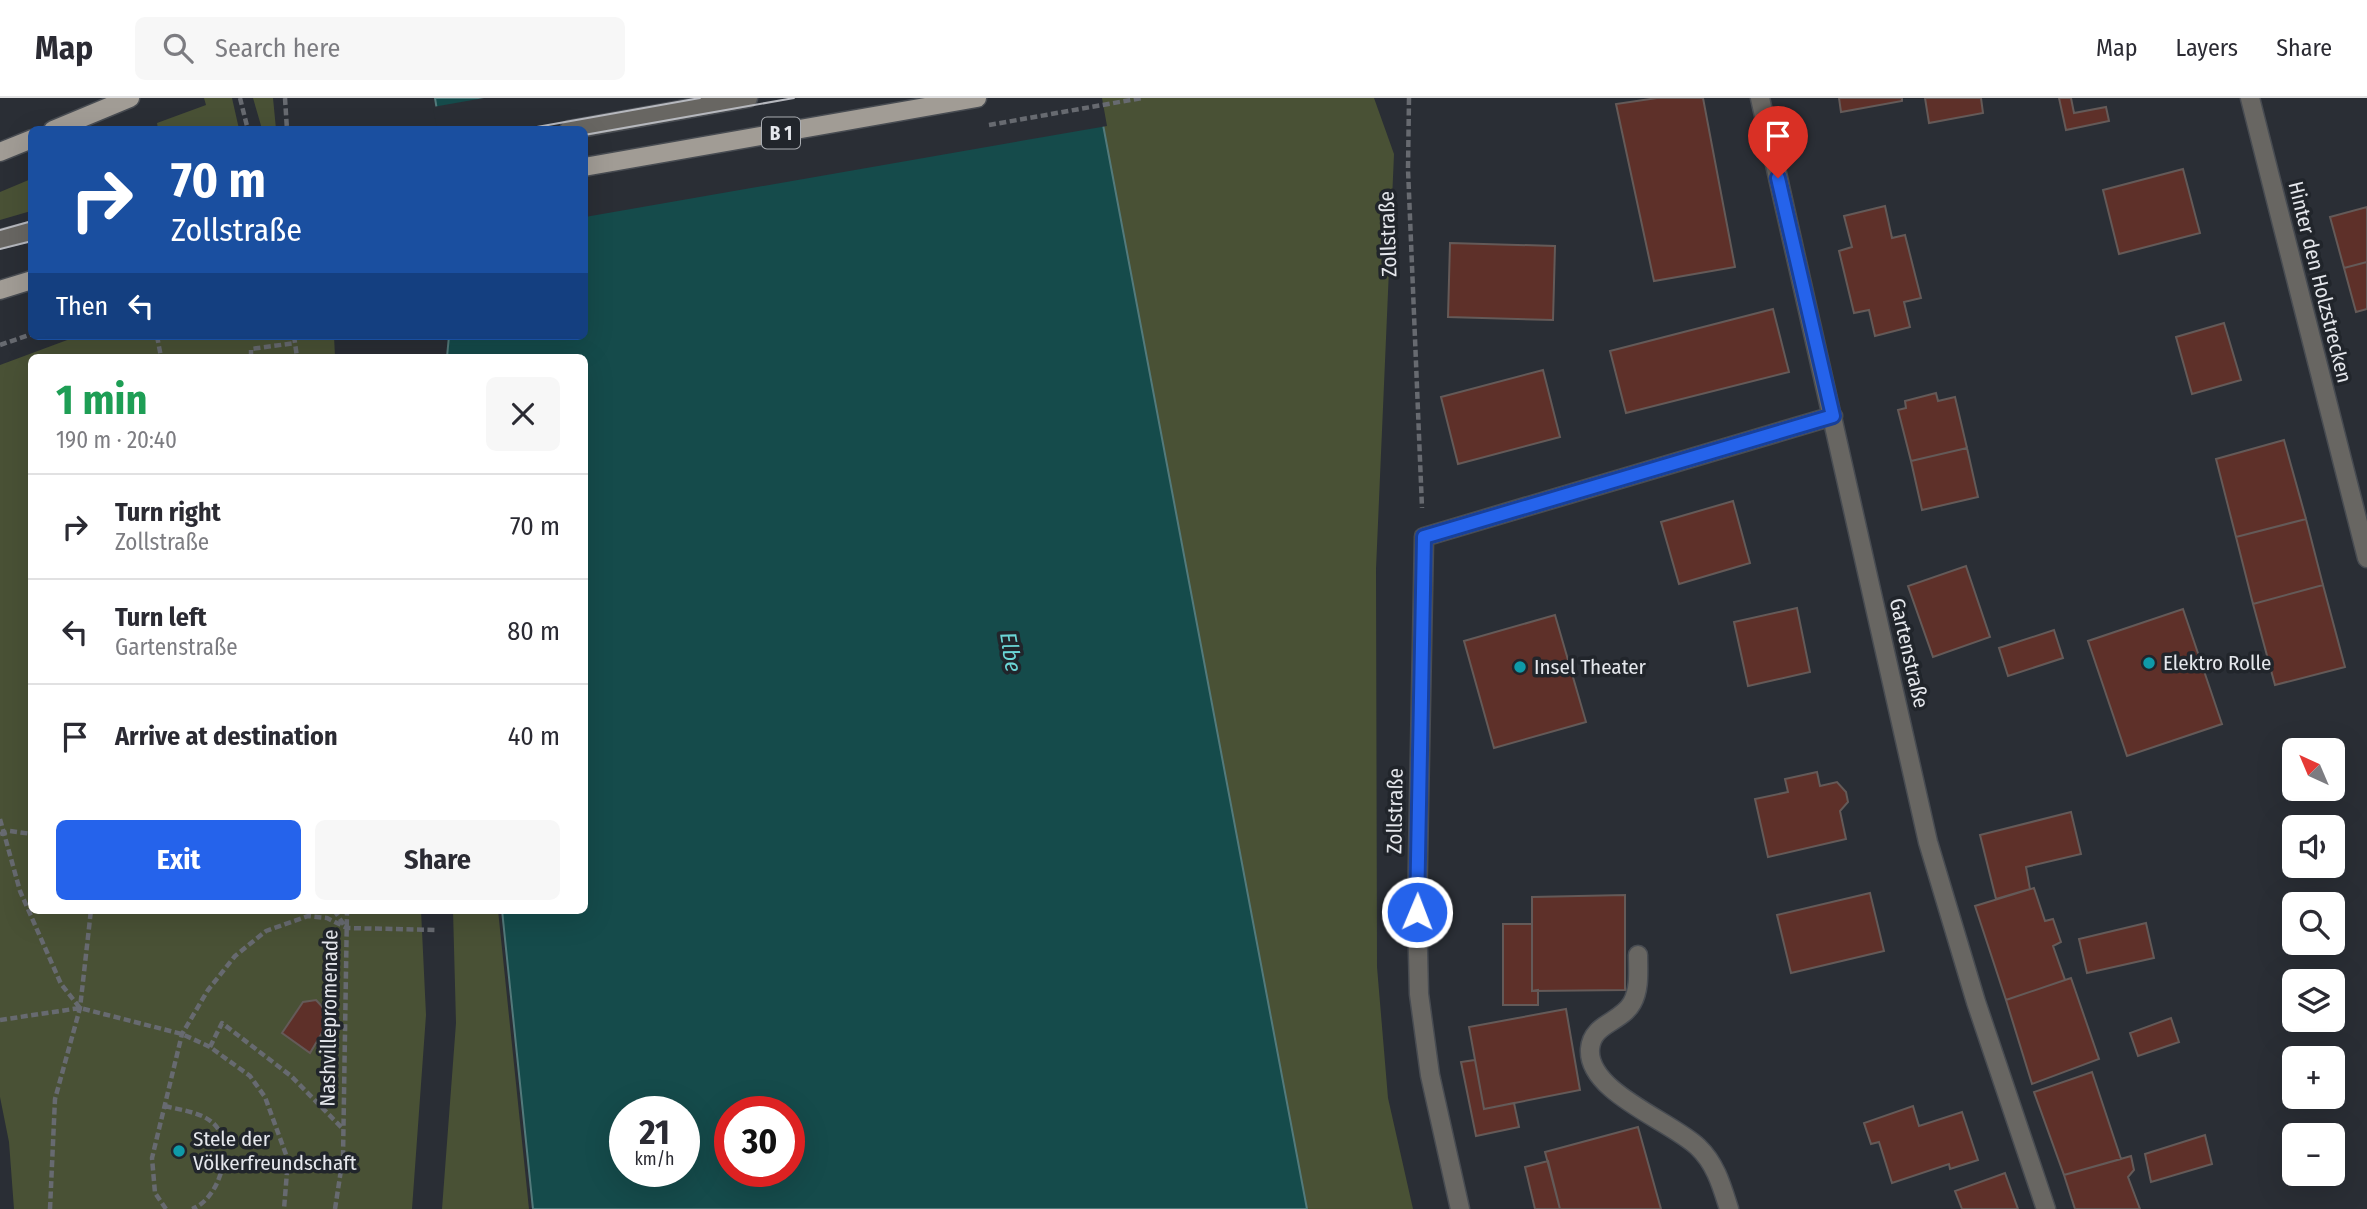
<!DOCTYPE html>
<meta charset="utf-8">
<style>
body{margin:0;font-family:"Fira Sans Condensed",sans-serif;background:#f7f7f7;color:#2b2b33;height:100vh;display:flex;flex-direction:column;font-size:26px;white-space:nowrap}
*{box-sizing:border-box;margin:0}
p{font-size:23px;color:#7c7c81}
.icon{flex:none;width:38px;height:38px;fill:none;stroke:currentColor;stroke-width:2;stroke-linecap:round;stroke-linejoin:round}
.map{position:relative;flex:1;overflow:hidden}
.side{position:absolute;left:28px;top:256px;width:560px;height:560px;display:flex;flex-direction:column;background:#fff;border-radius:10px;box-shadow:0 7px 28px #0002}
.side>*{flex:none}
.banner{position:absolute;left:28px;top:28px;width:560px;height:214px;border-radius:10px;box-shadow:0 7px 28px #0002;background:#1a4fa0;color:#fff;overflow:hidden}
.needle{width:46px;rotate:316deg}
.tools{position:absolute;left:2282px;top:640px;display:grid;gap:14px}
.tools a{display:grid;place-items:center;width:63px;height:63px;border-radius:10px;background:#fff;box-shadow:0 7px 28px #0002;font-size:35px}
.speed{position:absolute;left:609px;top:998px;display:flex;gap:14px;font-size:35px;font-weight:700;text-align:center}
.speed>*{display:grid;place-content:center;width:91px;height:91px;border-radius:50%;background:#fff;box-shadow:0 7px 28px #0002;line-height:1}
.speed small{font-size:18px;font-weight:400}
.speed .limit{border:10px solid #d22;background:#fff;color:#111}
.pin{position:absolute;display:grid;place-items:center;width:60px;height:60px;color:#fff;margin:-72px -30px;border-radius:50% 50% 50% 0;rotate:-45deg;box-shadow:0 0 7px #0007}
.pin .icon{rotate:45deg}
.me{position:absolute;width:77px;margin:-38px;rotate:1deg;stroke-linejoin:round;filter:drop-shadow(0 0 5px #0008)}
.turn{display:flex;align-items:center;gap:24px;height:147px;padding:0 28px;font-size:32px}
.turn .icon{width:91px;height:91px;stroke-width:2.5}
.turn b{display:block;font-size:49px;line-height:60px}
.then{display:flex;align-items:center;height:66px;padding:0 28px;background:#0003;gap:14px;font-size:26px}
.round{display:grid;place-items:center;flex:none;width:74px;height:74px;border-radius:10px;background:#f7f7f7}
.summary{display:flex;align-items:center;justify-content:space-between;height:119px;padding:0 28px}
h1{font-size:42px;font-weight:700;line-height:52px;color:#1e9e55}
.cta{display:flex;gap:14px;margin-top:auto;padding:14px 28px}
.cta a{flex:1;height:80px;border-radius:10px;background:#2563eb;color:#fff;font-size:28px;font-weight:700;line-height:80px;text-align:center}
.cta a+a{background:#f7f7f7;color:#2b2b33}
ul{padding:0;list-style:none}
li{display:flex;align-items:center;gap:21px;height:105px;padding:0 28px;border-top:2px solid #e1e1e2}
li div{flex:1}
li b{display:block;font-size:26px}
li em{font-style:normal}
header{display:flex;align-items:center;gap:42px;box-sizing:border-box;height:98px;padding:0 35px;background:#fff;border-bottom:2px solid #e1e1e2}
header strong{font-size:33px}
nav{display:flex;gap:38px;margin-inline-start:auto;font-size:24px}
.search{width:490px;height:63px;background:#f7f7f7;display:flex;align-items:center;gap:18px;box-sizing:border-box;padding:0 24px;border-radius:10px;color:#7c7c81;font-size:26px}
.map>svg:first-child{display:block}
.green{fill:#495135}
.water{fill:#154b4b;stroke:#537a7b;stroke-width:2;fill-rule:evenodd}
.pier{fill:#2a2e35}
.building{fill:#5e3029;stroke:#645a58;stroke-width:2}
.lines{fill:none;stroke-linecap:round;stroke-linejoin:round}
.minor-casing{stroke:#484c52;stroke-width:21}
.major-casing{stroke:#484c52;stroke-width:21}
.path{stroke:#676a70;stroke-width:4.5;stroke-dasharray:7 3.5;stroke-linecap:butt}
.minor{stroke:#686662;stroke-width:18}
.major{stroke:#a19c95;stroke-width:18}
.tram{stroke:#b6b8be;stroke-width:2}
.route-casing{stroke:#184099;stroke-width:18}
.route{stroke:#2563eb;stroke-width:12}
.culture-dot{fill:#0f9aa8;stroke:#21252b;stroke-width:2.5}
.labels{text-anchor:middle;stroke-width:7;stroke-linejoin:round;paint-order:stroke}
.shield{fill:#21252b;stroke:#aaadb2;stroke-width:2}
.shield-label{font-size:19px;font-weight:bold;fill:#e5e7ec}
.street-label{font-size:21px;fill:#e5e7ec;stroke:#21252b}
.poi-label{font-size:21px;fill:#e5e7ec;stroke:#21252b;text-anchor:start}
.water-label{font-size:23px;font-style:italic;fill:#6bd6d6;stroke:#21252b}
</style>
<header>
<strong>Map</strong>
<div class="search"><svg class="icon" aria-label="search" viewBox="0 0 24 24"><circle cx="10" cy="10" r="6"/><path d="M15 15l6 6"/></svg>Search here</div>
<nav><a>Map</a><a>Layers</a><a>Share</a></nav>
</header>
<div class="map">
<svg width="2367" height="1111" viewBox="0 0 2367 1111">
<rect width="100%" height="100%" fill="#2a2e35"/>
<!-- green -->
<path class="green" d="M 204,0 L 232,0 L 239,31 L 158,31 L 157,25 L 206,7 Z
M 253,0 L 273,0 L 276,31 L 262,31 Z
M 1098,0 L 1374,0 L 1394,56 L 1376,471 L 1377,869 L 1388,1000 L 1413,1111 L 1307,1111 Z
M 31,81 L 31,113 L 0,122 L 0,94 Z
M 78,238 L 334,238 L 335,259 L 32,259 L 32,812 L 421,812 L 426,917 L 412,1111 L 14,1111 L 9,1044 L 0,999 L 0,267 Z
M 453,812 L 498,812 L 529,1111 L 442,1111 L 456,925 Z"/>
<!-- water -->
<path class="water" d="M 435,0 L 1098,0 L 1307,1111 L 533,1111 L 502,812 L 584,812 L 584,259 L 447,259 L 449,238 L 584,238 L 584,32 L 440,31 ZM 625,1013 L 684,1013 L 684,1073 L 625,1073 ZM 730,1013 L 789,1013 L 789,1073 L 730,1073 Z"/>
<!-- pier -->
<path class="pier" d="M 484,0 L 1102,0 L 1107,28 L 585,119 L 584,32 L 437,32 L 433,9 Z"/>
<!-- building -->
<path class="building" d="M 1657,0 L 1703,0 L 1735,169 L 1654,183 L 1616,6 Z
M 1839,0 L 1902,0 L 1902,3 L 1841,14 Z
M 1925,0 L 1981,0 L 1983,15 L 1929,25 Z
M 2059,0 L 2071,0 L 2074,15 L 2106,9 L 2109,23 L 2066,32 Z
M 2183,71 L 2200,135 L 2119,156 L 2103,92 Z
M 1885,108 L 1892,140 L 1905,137 L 1921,200 L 1904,204 L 1910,229 L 1875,238 L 1869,212 L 1854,215 L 1839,153 L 1852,149 L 1844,118 Z
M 2367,109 L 2367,164 L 2344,170 L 2330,119 Z
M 1450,145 L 1555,148 L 1553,222 L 1448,219 Z
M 2367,164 L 2367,211 L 2356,214 L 2344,170 Z
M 1773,211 L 1789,274 L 1626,315 L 1610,253 Z
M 2224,225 L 2241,282 L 2192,296 L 2176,239 Z
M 1543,272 L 1560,339 L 1458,366 L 1441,299 Z
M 1936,295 L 1938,303 L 1955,299 L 1967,350 L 1911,363 L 1898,312 L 1906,310 L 1905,303 Z
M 2284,342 L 2306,421 L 2236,439 L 2216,361 Z
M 1967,350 L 1978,399 L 1922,412 L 1911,363 Z
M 1733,403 L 1750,465 L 1679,486 L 1661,424 Z
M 2306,421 L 2323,487 L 2253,506 L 2236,439 Z
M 1966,468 L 1990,539 L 1933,559 L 1908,488 Z
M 2323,487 L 2345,569 L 2275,587 L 2253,506 Z
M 1797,510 L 1810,574 L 1748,588 L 1734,524 Z
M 2183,511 L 2222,626 L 2127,658 L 2088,543 Z
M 1555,517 L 1586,624 L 1494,650 L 1464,543 Z
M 2054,532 L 2063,560 L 2008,578 L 1999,550 Z
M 1817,674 L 1820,688 L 1837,684 L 1846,694 L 1848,704 L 1840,713 L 1846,741 L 1768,759 L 1755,701 L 1788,694 L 1785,681 Z
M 2071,714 L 2081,756 L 2026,769 L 2030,791 L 1996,801 L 1980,737 Z
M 2034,790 L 2045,823 L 2053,821 L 2061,844 L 2053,848 L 2065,882 L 2006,902 L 1975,808 Z
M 1870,795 L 1884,853 L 1791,875 L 1777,817 Z
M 1625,797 L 1625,892 L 1532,893 L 1532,799 Z
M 2146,825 L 2154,860 L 2087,875 L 2079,841 Z
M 1503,826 L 1532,826 L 1532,893 L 1538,892 L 1538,907 L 1503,907 Z
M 2071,880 L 2099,961 L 2032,986 L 2006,902 Z
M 316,902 L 329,916 L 328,925 L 310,955 L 282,935 L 303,904 Z
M 1566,911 L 1580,992 L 1484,1011 L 1469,929 Z
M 2171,920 L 2179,944 L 2138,958 L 2130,935 Z
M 1475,962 L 1484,1011 L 1514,1005 L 1519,1029 L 1476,1038 L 1461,964 Z
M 2092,974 L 2121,1061 L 2064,1077 L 2034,994 Z
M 1913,1008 L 1919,1028 L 1962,1014 L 1978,1062 L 1950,1071 L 1949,1066 L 1892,1085 L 1879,1044 L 1871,1046 L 1864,1025 Z
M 1638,1029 L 1661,1111 L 1560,1111 L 1545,1054 Z
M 2205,1037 L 2212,1066 L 2151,1084 L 2145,1056 Z
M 2131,1058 L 2134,1072 L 2128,1079 L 2140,1111 L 2075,1111 L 2064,1077 Z
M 1548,1063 L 1560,1111 L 1535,1111 L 1525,1069 Z
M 2005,1075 L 2018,1111 L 1962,1111 L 1955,1093 Z"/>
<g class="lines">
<!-- minor casing -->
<g class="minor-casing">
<path id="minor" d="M 1760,0 L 1928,744 L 1976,904 L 2046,1111
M 2250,0 L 2367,460
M 569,32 L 748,0
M 0,141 L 32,133
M 1638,857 C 1638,873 1640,891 1632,905 C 1621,925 1592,925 1590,951 C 1587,994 1671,1023 1698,1049 C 1716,1066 1722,1089 1729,1111
M 1460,1111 L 1430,977 L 1419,896 L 1417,814 L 1424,439 L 1833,318"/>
</g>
<!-- major casing -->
<g class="major-casing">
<path id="major" d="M 53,32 L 130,0
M 0,54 L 32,41
M 584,69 L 977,0
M 0,192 L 32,182"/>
</g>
<!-- path -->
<path class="path" d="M 240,0 L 248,32
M 285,0 L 287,32
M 1409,0 L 1408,71 L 1422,410
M 989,27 L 1142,0
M 157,238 L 161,259
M 294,238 L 297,259
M 0,247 L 32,236
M 251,259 L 251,251 L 295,245
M 0,721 L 20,793 L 61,886 L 80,910
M 0,736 L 10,733 L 32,736
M 334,812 L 344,827
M 0,922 L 80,910 L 182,936 L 210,949 L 250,978 L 265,999 L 288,1062 L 284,1111
M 210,949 L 222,925 L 291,978 L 343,1031
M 165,1008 C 180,1012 201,1014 213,1025 C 236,1046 220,1101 192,1111
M 50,1111 L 55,1001 L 80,910 L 91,812
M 166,1111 L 155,1095 L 152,1060 L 182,936 L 208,892 L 235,858 L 266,833 L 308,818 L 327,820 L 347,830 L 437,832
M 335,1111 L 343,1059 L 347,812"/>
<!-- minor -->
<use href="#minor" class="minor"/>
<!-- major -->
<use href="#major" class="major"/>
<!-- tram -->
<path class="tram" d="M 520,32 L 700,0
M 584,37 L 794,0
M 0,132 L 32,123
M 0,151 L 32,143"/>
</g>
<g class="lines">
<!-- route casing -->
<g class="route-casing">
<path id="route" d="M 1417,814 L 1424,439 L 1833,318 L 1778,80"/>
</g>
<!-- route -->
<use href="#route" class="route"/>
</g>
<!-- markers -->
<g class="culture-dot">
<circle cx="2149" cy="565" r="7"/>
<circle cx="1520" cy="569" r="7"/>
<circle cx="179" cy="1053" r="7"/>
</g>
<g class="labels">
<!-- shield labels -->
<rect class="shield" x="762" y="19.5" width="38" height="31" rx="5"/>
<g class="shield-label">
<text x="781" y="42">B 1</text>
</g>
<!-- street labels -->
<g class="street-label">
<text transform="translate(1388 136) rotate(-92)" y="7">Zollstraße</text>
<text transform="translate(2320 184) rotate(76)" y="7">Hinter den Holzstrecken</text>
<text transform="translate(1909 555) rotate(77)" y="7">Gartenstraße</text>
<text transform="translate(1395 713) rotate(-89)" y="7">Zollstraße</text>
<text transform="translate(329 920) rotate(-89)" y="7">Nashvillepromenade</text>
</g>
<!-- poi labels -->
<g class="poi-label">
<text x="2163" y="572">Elektro Rolle</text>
<text x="1534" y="576">Insel Theater</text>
<text x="193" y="1048">Stele der<tspan x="193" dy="24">Völkerfreundschaft</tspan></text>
</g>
<!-- water labels -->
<g class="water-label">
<text transform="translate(1011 554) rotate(81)" y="8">Elbe</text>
</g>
</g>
</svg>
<div class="tools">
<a><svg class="needle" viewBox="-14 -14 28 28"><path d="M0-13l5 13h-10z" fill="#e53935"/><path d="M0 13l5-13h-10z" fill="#7c7c81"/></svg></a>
<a><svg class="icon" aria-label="sound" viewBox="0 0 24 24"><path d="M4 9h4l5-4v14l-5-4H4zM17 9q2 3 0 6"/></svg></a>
<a><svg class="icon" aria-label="search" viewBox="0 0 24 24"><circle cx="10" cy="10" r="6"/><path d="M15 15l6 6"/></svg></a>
<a><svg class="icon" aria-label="layers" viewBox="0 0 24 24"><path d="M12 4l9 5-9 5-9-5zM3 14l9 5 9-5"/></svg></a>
<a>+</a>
<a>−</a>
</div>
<div class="speed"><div>21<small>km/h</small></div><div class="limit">30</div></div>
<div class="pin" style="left:1778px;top:80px;background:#d93025"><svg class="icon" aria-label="arrive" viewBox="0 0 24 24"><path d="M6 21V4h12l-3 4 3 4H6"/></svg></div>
<svg class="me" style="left:1417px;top:814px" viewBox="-20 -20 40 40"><circle r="17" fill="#2563eb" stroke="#fff" stroke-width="3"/><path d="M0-11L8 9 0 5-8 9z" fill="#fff"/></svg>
<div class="banner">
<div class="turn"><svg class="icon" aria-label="right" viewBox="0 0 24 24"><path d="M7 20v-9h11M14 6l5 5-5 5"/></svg><div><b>70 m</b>Zollstraße</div></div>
<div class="then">Then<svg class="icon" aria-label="left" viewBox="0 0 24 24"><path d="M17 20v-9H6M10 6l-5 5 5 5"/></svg></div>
</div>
<section class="side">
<div class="summary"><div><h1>1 min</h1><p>190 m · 20:40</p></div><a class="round"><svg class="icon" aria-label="close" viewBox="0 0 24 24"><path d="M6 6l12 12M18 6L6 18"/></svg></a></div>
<ul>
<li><svg class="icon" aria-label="right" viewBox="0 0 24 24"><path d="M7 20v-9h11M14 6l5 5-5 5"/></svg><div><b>Turn right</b><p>Zollstraße</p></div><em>70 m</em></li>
<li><svg class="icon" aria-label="left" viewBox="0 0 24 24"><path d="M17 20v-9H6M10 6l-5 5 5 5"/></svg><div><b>Turn left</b><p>Gartenstraße</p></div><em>80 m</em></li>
<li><svg class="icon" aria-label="arrive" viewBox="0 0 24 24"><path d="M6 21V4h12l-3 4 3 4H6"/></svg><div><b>Arrive at destination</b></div><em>40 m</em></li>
</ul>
<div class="cta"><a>Exit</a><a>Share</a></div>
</section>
</div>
